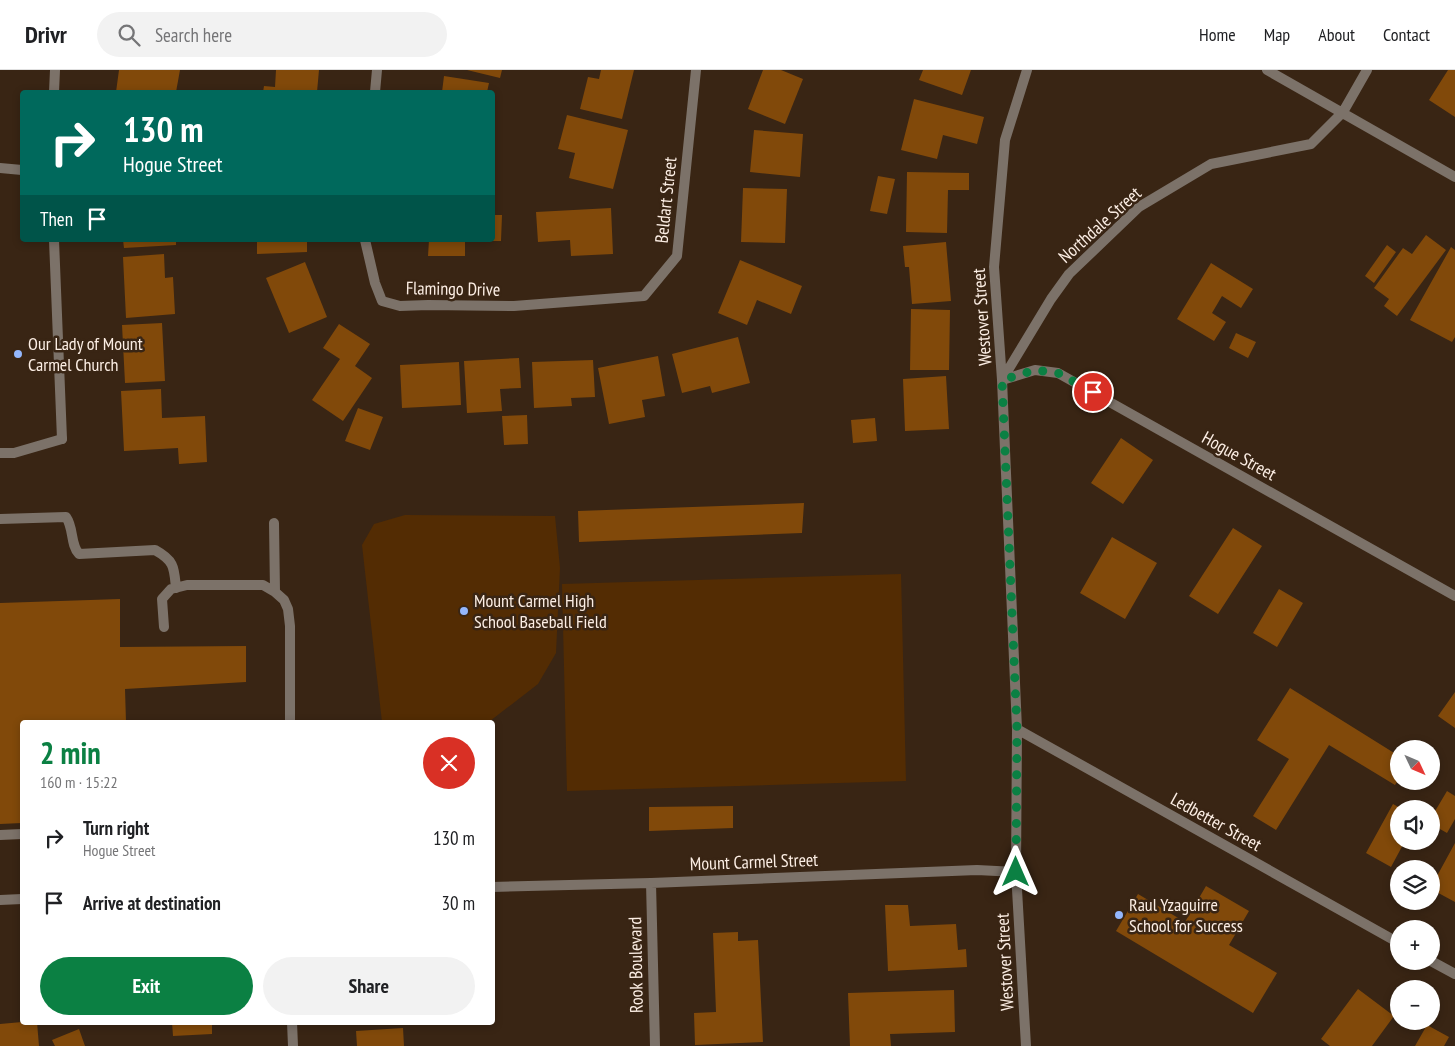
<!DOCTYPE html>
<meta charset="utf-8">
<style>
body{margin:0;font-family:"PT Sans Narrow",sans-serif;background:#f2f2f2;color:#202124;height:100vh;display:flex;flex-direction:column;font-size:19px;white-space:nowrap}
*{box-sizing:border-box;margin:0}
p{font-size:16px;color:#757577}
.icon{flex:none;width:28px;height:28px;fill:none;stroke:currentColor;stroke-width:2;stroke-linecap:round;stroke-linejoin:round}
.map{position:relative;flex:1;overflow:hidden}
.details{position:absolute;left:20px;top:650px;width:475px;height:305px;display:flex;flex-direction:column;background:#fff;border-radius:5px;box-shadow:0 2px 8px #0003}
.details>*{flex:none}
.hud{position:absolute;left:20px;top:20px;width:475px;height:152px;border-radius:5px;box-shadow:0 2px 8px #0003;background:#00695c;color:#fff;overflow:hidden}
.needle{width:32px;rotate:134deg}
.tools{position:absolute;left:1390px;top:670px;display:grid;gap:10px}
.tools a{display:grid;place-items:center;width:50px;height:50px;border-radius:50%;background:#fff;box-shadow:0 2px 8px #0003;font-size:25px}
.pin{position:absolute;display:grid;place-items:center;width:42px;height:42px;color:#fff;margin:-21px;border:2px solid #fff;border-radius:50%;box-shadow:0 1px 5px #0007}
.me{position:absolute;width:55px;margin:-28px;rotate:0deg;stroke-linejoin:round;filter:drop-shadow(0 0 4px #0008)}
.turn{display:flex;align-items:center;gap:18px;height:105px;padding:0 20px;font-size:22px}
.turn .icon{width:65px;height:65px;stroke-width:2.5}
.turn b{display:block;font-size:35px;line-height:42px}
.then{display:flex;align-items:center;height:48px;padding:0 20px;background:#0003;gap:10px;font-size:19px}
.round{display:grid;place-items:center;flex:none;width:52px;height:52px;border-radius:26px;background:#f2f2f2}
.overview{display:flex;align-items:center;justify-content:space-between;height:85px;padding:0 20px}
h1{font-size:30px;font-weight:600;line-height:38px;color:#0b8043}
.primary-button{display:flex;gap:10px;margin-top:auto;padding:10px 20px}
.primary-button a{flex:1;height:58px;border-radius:30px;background:#0b8043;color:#fff;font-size:20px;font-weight:600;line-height:58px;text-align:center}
.primary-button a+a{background:#f2f2f2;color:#202124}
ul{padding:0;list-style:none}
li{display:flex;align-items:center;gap:15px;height:65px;padding:0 20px}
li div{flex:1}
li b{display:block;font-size:19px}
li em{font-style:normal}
header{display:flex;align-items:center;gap:30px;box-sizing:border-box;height:70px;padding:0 25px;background:#fff;border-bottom:1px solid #e0e0e0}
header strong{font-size:24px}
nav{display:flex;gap:28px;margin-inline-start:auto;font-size:18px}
.search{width:350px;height:45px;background:#f2f2f2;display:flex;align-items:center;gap:12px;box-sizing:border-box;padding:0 18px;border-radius:28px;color:#757577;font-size:19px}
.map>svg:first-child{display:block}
.green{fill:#532c03}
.building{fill:#81490a}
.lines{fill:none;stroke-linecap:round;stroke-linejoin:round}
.lane{stroke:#7c7269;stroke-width:10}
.street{stroke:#7c7269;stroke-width:10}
.route{stroke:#0b8043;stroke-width:9;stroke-dasharray:0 16.2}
.poi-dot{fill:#94b7fd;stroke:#392514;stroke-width:2}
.labels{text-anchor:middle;stroke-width:5;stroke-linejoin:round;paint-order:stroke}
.street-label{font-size:18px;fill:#fceee4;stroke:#392514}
.poi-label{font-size:18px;fill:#fceee4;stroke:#392514;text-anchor:start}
</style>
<header>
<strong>Drivr</strong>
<div class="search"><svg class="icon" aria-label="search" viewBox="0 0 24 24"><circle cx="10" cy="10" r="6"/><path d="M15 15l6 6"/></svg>Search here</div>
<nav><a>Home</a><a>Map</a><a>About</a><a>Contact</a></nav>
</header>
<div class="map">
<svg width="1455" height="976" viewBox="0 0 1455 976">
<rect width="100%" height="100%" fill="#392514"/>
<!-- green -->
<path class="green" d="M 405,445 L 555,446 L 560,498 L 556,583 L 538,614 L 490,651 L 477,652 L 382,652 L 362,475 L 374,454 Z
M 901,504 L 906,711 L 567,721 L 562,514 Z"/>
<!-- building -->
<path class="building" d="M 119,0 L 180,0 L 176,22 L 116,22 Z
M 276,0 L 319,0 L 317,22 L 263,22 L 264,16 L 275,17 Z
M 467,0 L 502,0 L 500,8 Z
M 601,0 L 634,0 L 622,49 L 580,39 L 588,7 L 599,9 Z
M 763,0 L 781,0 L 803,9 L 785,54 L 748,39 Z
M 923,0 L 971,0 L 962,25 L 919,10 Z
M 1448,0 L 1455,0 L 1455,47 L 1429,30 Z
M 444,6 L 489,13 L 487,22 L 442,22 Z
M 914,29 L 984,47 L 977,74 L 943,65 L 937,89 L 901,80 Z
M 567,45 L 628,60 L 613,119 L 569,108 L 575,83 L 558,79 Z
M 754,60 L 803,64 L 800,107 L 750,102 Z
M 907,102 L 969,103 L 969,120 L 948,120 L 947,163 L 906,162 Z
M 878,106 L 895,109 L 887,144 L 870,141 Z
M 743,118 L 787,119 L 785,173 L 741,172 Z
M 611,138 L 613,184 L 571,186 L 570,170 L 538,172 L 536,142 Z
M 492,145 L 502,145 L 501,171 L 492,171 Z
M 1426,165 L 1446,180 L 1397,246 L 1384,236 L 1389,229 L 1374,218 L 1403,178 L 1412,184 Z
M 123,170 L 176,170 L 176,175 L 124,178 Z
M 257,170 L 307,170 L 307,182 L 257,184 Z
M 429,170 L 465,170 L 465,186 L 428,186 Z
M 946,172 L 951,231 L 912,234 L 909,197 L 905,197 L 903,176 Z
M 1387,175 L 1396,182 L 1374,213 L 1365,206 Z
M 1451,177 L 1455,180 L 1455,267 L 1452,272 L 1410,250 Z
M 164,184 L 165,208 L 173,207 L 175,244 L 126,248 L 123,187 Z
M 740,190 L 802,216 L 791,244 L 757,230 L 747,255 L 718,243 Z
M 305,192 L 327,247 L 289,263 L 266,208 Z
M 1211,193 L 1253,219 L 1241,238 L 1222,226 L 1212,243 L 1226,252 L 1214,271 L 1177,249 Z
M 911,239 L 950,240 L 949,300 L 910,300 Z
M 162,253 L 165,311 L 125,313 L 122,255 Z
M 339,254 L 370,274 L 355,296 L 372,308 L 343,351 L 312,330 L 340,289 L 323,278 Z
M 1236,263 L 1256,272 L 1248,288 L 1229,278 Z
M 738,267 L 750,313 L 712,323 L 710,316 L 682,323 L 672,284 Z
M 658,286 L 665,326 L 642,330 L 645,347 L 609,354 L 598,298 Z
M 519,288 L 521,318 L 500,319 L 502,341 L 467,343 L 464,291 Z
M 593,290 L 595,327 L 571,328 L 572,336 L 534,338 L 532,292 Z
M 459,292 L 461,335 L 402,338 L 400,295 Z
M 946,306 L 949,359 L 905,361 L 903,309 Z
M 161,319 L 162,348 L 205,346 L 207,392 L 179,394 L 178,378 L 124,381 L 121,321 Z
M 358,338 L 383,347 L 370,380 L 345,371 Z
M 527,345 L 528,374 L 504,375 L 502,346 Z
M 875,348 L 877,371 L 853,373 L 851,350 Z
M 1121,368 L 1153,390 L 1123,434 L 1091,413 Z
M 804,433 L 802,463 L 579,472 L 578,441 Z
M 1233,458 L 1262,476 L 1218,544 L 1189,526 Z
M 1112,467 L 1157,493 L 1125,549 L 1080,523 Z
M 1279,519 L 1303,533 L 1277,577 L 1253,563 Z
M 120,529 L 120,577 L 246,576 L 246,612 L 125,619 L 126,652 L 22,652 L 22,753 L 0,754 L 0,533 Z
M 1290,618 L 1399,686 L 1399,709 L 1395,715 L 1329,675 L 1276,760 L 1253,746 L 1289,689 L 1257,670 Z
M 1455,622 L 1455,658 L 1438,646 Z
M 1447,721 L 1455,726 L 1455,749 L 1447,763 L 1431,754 L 1431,748 Z
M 1393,734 L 1402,739 L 1399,739 L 1399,771 L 1405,771 L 1391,797 L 1366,783 Z
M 733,736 L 733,758 L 649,761 L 649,737 Z
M 1455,773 L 1455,832 L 1431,819 L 1431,817 Z
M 1206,816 L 1249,841 L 1229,875 L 1277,903 L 1253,943 L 1116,861 L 1138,824 L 1185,852 Z
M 885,835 L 908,835 L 910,856 L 956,854 L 958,880 L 966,879 L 967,897 L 888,901 Z
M 738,862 L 738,871 L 758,870 L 763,972 L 695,975 L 694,943 L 716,942 L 713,863 Z
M 1358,919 L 1394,946 L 1372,976 L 1330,976 L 1321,969 Z
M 954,920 L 955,962 L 890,964 L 891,976 L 850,976 L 848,923 Z
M 22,952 L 37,952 L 39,976 L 0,976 L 0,954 Z
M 172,952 L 212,952 L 212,964 L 173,966 Z
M 1427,955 L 1449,967 L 1444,976 L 1415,976 Z
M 403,958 L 404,976 L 357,976 L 356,961 Z
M 79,959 L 85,976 L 55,976 L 52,970 Z"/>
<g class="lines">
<!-- lane -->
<path class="lane" d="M 0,383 L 14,383 L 62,369
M 0,449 L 66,447 C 74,458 70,474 79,484 L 155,480 C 175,491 174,498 176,518
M 274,453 L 275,522
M 164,557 L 162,529 L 171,519 L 187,515 L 263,515 L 275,522 L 284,530 L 288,539 L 290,556 L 290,652
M 0,765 L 22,764"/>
<!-- street -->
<path class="street" d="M 1267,0 L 1455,107
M 54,22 L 55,0
M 375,22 L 377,0
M 0,98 L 22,100
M 54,170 L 62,369
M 365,170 L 375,213 L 382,231 L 400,236 L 428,235 L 514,236 L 644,226 L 677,186 L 696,0
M 1002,310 L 1035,300 L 1058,303 L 1455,526
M 1002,310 L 1051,229 L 1069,204 L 1139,137 L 1211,94 L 1311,74 L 1343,42 L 1367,0
M 1017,659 L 1399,873
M 651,813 L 655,976
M 492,817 L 651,813 L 977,800 L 1016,802
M 0,830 L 22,829
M 1431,891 L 1455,904
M 292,952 L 293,976
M 1026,976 L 1016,802 L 1017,659 L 1002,310 L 994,197 L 1005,70 L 1027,0"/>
</g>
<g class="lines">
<!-- route -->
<path class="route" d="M 1016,802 L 1017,659 L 1002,310 L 1035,300 L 1058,303 L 1093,322"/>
</g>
<!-- markers -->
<g class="poi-dot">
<circle cx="18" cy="284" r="5"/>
<circle cx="464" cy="541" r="5"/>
<circle cx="1119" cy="845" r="5"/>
</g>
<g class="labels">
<!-- street labels -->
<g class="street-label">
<text transform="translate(666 130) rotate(-84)" y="6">Beldart Street</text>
<text transform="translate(1100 155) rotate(-42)" y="6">Northdale Street</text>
<text transform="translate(453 219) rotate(1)" y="6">Flamingo Drive</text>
<text transform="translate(982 247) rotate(-94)" y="6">Westover Street</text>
<text transform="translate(1239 386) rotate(29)" y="6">Hogue Street</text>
<text transform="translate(1216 752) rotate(29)" y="6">Ledbetter Street</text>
<text transform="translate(754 792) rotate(-2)" y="6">Mount Carmel Street</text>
<text transform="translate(1005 892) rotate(-93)" y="6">Westover Street</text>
<text transform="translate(636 895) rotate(-91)" y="6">Rook Boulevard</text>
</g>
<!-- poi labels -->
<g class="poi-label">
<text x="28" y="280">Our Lady of Mount<tspan x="28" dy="21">Carmel Church</tspan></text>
<text x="474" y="537">Mount Carmel High<tspan x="474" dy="21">School Baseball Field</tspan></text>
<text x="1129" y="841">Raul Yzaguirre<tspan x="1129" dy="21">School for Success</tspan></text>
</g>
</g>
</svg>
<div class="tools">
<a><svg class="needle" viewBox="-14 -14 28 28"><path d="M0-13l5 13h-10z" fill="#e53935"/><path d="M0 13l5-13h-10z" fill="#757577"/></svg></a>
<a><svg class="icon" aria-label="sound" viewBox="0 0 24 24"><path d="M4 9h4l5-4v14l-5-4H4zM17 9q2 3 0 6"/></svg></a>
<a><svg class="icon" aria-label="layers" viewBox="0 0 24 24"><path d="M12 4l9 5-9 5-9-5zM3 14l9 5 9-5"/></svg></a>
<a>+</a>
<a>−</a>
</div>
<div class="pin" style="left:1093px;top:322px;background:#d93025"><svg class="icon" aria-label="arrive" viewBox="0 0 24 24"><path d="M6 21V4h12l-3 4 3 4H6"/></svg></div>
<svg class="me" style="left:1016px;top:802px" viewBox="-20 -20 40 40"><path d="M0-17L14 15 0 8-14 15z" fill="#0b8043" stroke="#fff" stroke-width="4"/></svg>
<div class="hud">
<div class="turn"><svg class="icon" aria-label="right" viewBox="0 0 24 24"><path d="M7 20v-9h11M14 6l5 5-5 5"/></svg><div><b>130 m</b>Hogue Street</div></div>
<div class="then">Then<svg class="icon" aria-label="arrive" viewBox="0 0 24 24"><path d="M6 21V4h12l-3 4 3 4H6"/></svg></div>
</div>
<section class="details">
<div class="overview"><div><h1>2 min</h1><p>160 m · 15:22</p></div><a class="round" style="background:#d93025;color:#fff"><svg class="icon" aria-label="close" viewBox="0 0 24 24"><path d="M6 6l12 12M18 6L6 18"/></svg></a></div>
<ul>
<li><svg class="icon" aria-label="right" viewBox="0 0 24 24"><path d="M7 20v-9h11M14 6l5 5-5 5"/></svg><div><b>Turn right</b><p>Hogue Street</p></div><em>130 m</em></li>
<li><svg class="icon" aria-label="arrive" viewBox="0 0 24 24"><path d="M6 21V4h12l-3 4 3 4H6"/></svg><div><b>Arrive at destination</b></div><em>30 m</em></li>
</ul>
<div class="primary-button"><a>Exit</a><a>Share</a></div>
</section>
</div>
